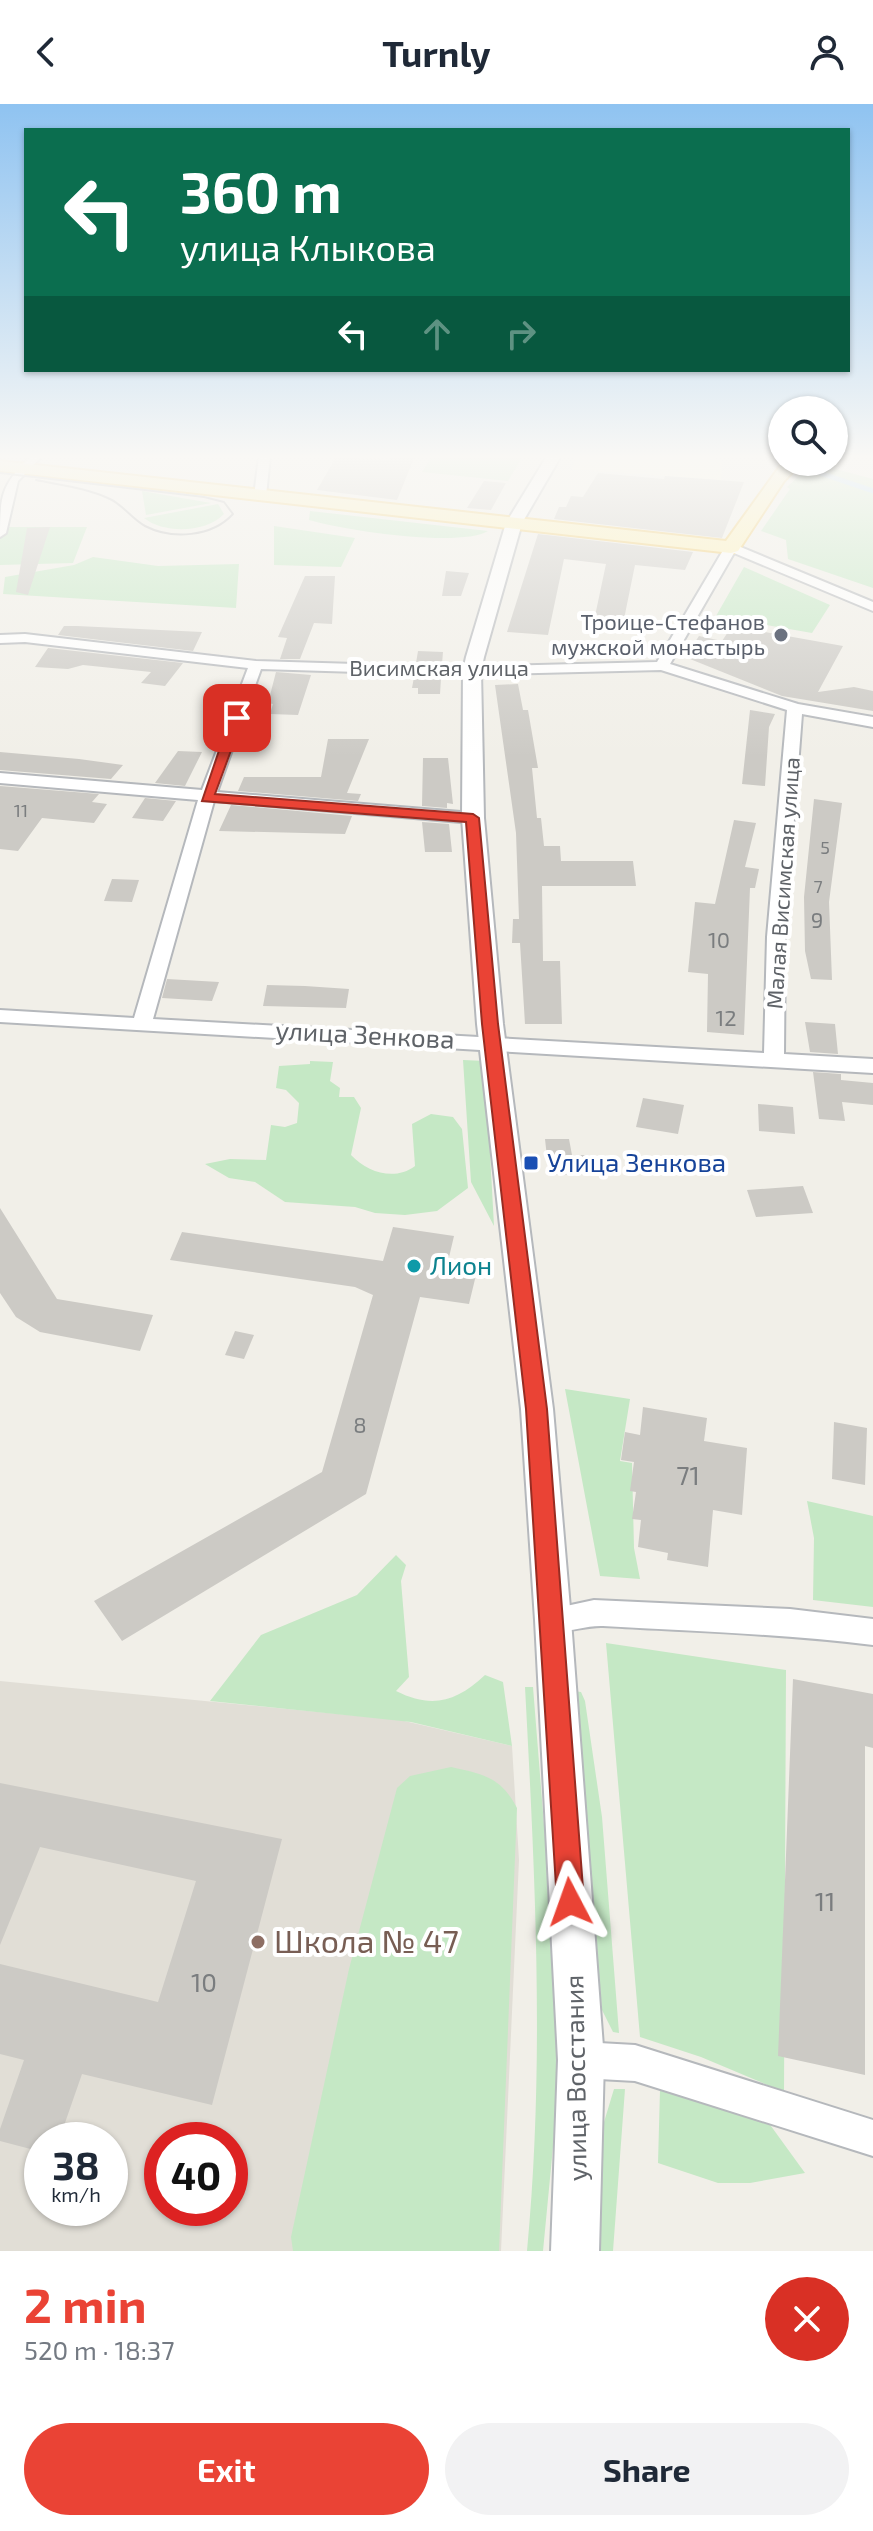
<!DOCTYPE html>
<meta charset="utf-8">
<style>
body{margin:0;font-family:"Exo 2",sans-serif;background:#f2f2f3;color:#1f2937;height:100vh;display:flex;flex-direction:column;font-size:30px;white-space:nowrap}
*{box-sizing:border-box;margin:0}
p{font-size:26px;color:#747a83}
.icon{flex:none;width:44px;height:44px;fill:none;stroke:currentColor;stroke-width:2;stroke-linecap:round;stroke-linejoin:round}
.map{position:relative;height:2147px;overflow:hidden}
.details{display:flex;flex-direction:column;background:#fff;flex:1}
.details>*{flex:none}
.guide{position:absolute;left:24px;top:24px;width:826px;height:244px;border-radius:0px;box-shadow:0 2px 6px #0004;background:#0b6e4f;color:#fff;overflow:hidden}
.controls{position:absolute;left:768px;top:292px;display:grid;gap:16px}
.controls a{display:grid;place-items:center;width:80px;height:80px;border-radius:50%;background:#fff;box-shadow:0 2px 6px #0004;font-size:40px}
.speed{position:absolute;left:24px;top:2018px;display:flex;gap:16px;font-size:40px;font-weight:700;text-align:center}
.speed>*{display:grid;place-content:center;width:104px;height:104px;border-radius:50%;background:#fff;box-shadow:0 2px 6px #0004;line-height:1}
.speed small{font-size:20px;font-weight:400}
.speed .limit{border:12px solid #d22;background:#fff;color:#111}
.pin{position:absolute;display:grid;place-items:center;width:68px;height:68px;color:#fff;margin:-34px;border-radius:16px;box-shadow:0 4px 12px #0006}
.me{position:absolute;width:88px;margin:-44px;rotate:356deg;stroke-linejoin:round;filter:drop-shadow(0 0 6px #0008)}
.turn{display:flex;align-items:center;gap:28px;height:168px;padding:0 24px;font-size:36px}
.turn .icon{width:104px;height:104px;stroke-width:2.5}
.turn b{display:block;font-size:56px;line-height:68px}
.lanes{display:flex;align-items:center;height:76px;padding:0 24px;background:#0003;justify-content:center;gap:40px;direction:ltr}
.lanes .off{opacity:.35}
.round{display:grid;place-items:center;flex:none;width:84px;height:84px;border-radius:42px;background:#f2f2f3}
.head{display:flex;align-items:center;justify-content:space-between;height:136px;padding:0 24px}
h1{font-size:48px;font-weight:700;line-height:60px;color:#ea4335}
.cta{display:flex;gap:16px;margin-top:auto;padding:16px 24px}
.cta a{flex:1;height:92px;border-radius:48px;background:#ea4335;color:#fff;font-size:32px;font-weight:700;line-height:92px;text-align:center}
.cta a+a{background:#f2f2f3;color:#1f2937}
header{display:flex;justify-content:space-between;align-items:center;height:104px;padding:0 24px;background:#fff;font-size:36px;font-weight:700}
.map>svg:first-child{display:block}
.commercial{fill:#fef7e0}
.education{fill:#e1ded6;fill-rule:evenodd}
.green{fill:#c5e8c5}
.lines{fill:none;stroke-linecap:round;stroke-linejoin:round}
.stream{stroke:#aadaff;stroke-width:5}
.building{fill:#cccac5}
.minor-casing{stroke:#b5b8bc;stroke-width:4}
.tertiary-casing{stroke:#b5b8bc;stroke-width:4}
.primary-casing{stroke:#f2c960;stroke-width:4}
.minor{fill:#fff;fill-rule:evenodd}
.tertiary{fill:#fff;fill-rule:evenodd}
.primary{fill:#fff2af;fill-rule:evenodd}
.tram{stroke:#b6b7b8;stroke-width:2}
.route{fill:#ea4335;stroke:#982c22;stroke-width:2}
.worship-dot{fill:#6b7280;stroke:#fff;stroke-width:3}
.transit-dot{fill:#1a4fb4;stroke:#fff;stroke-width:3}
.culture-dot{fill:#0f9aa8;stroke:#fff;stroke-width:3}
.education-dot{fill:#8d6e63;stroke:#fff;stroke-width:3}
.labels{text-anchor:middle;stroke-width:8;stroke-linejoin:round;paint-order:stroke}
.far-number-label{font-size:18px;fill:#7a7d7f}
.far-worship-label{font-size:22px;fill:#5b616d;stroke:#fff;text-anchor:end}
.far-street-label{font-size:22px;fill:#5f6368;stroke:#fff}
.number-label{font-size:22px;fill:#7a7d7f}
.street-label{font-size:26px;fill:#5f6368;stroke:#fff}
.transit-label{font-size:26px;fill:#164399;stroke:#fff;text-anchor:start}
.culture-label{font-size:26px;fill:#0d838f;stroke:#fff;text-anchor:start}
.near-number-label{font-size:26px;fill:#7a7d7f}
.near-education-label{font-size:32px;fill:#785e54;stroke:#fff;text-anchor:start}
</style>
<header><svg class="icon" aria-label="back" viewBox="0 0 24 24"><path d="M15 5l-7 7 7 7"/></svg>Turnly<svg class="icon" aria-label="person" viewBox="0 0 24 24"><circle cx="12" cy="8" r="4"/><path d="M4 21q1-7 8-7t8 7"/></svg></header>
<div class="map">
<svg width="873" height="2147" viewBox="0 0 873 2147">
<rect width="100%" height="100%" fill="#f1efe8"/>
<!-- commercial -->
<path class="commercial" d="M 577,352 L 711,352 L 722,358 L 721,376 L 571,365 Z"/>
<!-- education -->
<path class="education" d="M 0,1577 L 400,1616 L 512,1642 L 519,1756 L 501,2147 L 0,2147 ZM 42,2036 L 110,2036 L 110,2104 L 42,2104 ZM 162,2036 L 230,2036 L 230,2104 L 162,2104 Z"/>
<!-- green -->
<path class="green" d="M 432,352 L 523,352 L 508,377 L 422,368 Z
M 813,359 L 873,375 L 873,484 L 788,455 L 786,436 L 761,427 L 790,385 L 787,383 Z
M 142,387 L 211,399 L 146,411 Z
M 218,400 L 224,410 C 206,429 164,430 144,414 Z
M 310,407 L 488,427 C 460,444 342,426 309,416 Z
M 274,422 L 355,434 L 341,463 L 274,461 Z
M 0,423 L 87,423 L 73,459 L 0,461 Z
M 93,453 L 158,462 L 239,460 L 236,504 L 3,490 L 5,473 L 74,461 Z
M 744,463 L 830,501 L 812,529 L 716,512 Z
M 463,956 L 485,957 L 494,1122 L 471,1078 Z
M 310,957 L 333,958 L 330,977 L 340,984 L 339,993 L 354,993 L 361,1004 L 351,1051 C 368,1069 395,1077 415,1062 L 412,1020 L 431,1010 L 453,1013 L 462,1025 L 468,1084 L 437,1107 L 405,1111 L 375,1109 L 355,1103 L 285,1098 L 255,1078 L 229,1074 L 205,1060 L 230,1055 L 266,1056 L 271,1021 L 285,1023 L 297,1019 L 299,999 L 286,986 L 276,984 L 279,962 L 310,960 Z
M 565,1285 L 630,1295 L 620,1357 L 632,1359 L 634,1444 L 640,1475 L 600,1472 Z
M 807,1397 L 873,1412 L 873,1503 L 813,1496 L 814,1434 Z
M 396,1451 L 406,1461 L 401,1477 L 409,1573 L 396,1587 C 432,1605 456,1598 485,1571 L 503,1578 L 512,1642 L 411,1618 L 210,1597 L 261,1531 L 357,1491 Z
M 606,1539 L 786,1566 L 784,1988 L 701,1953 L 640,1933 Z
M 525,1583 L 533,1583 L 557,1884 L 558,1991 L 543,2147 L 527,2147 C 545,1959 535,1771 525,1583 Z
M 574,1587 L 581,1588 L 585,1597 L 602,1713 L 619,1929 L 613,1928 L 602,1906 Z
M 451,1663 C 483,1670 501,1673 517,1704 L 499,2147 L 293,2147 L 291,2133 L 349,1865 L 397,1684 L 410,1672 Z
M 614,1985 L 625,1985 L 613,2147 L 596,2147 L 604,2018 Z
M 660,1986 L 763,2011 L 805,2069 L 750,2079 L 718,2079 L 658,2059 Z"/>
<g class="lines">
<!-- stream -->
<path class="stream" d="M 811,366 L 873,387"/>
</g>
<!-- building -->
<path class="building" d="M 392,352 L 415,352 L 397,396 L 317,386 L 336,353 L 390,356 Z
M 598,369 L 664,375 L 665,372 L 744,378 L 722,434 L 554,415 L 559,403 L 566,403 L 571,392 L 583,393 Z
M 484,377 L 506,379 L 491,406 L 467,404 Z
M 50,423 L 28,491 L 16,488 L 27,424 Z
M 538,430 L 693,448 L 685,466 L 635,461 L 624,515 L 595,512 L 606,460 L 564,455 L 548,531 L 507,528 Z
M 446,467 L 469,469 L 461,492 L 442,492 Z
M 305,472 L 335,472 L 332,520 L 314,519 L 300,555 L 280,555 L 287,534 L 278,533 Z
M 64,522 L 77,522 L 202,528 L 193,547 L 58,531 Z
M 732,522 L 843,542 L 818,588 L 854,583 L 873,587 L 873,607 L 782,592 L 685,553 L 699,532 L 722,537 Z
M 48,544 L 183,559 L 165,582 L 141,579 L 151,568 L 83,561 L 68,565 L 35,563 Z
M 418,547 L 443,548 L 442,560 L 416,559 Z
M 276,568 L 311,571 L 298,611 L 270,610 L 273,600 L 268,599 Z
M 414,573 L 441,574 L 440,590 L 418,590 L 418,584 L 412,584 Z
M 518,580 L 523,606 L 528,606 L 538,664 L 532,664 L 537,714 L 541,714 L 544,742 L 560,742 L 561,757 L 633,757 L 636,782 L 542,782 L 543,857 L 560,857 L 562,920 L 525,920 L 520,839 L 512,839 L 513,815 L 519,815 L 516,729 L 495,581 Z
M 750,606 L 775,610 L 769,623 L 765,682 L 742,680 Z
M 328,635 L 369,635 L 347,689 L 361,690 L 358,697 L 238,687 L 244,673 L 321,673 Z
M 178,647 L 202,648 L 185,682 L 155,679 Z
M 0,648 L 79,655 L 123,661 L 111,675 L 0,666 Z
M 423,654 L 448,654 L 453,700 L 447,699 L 447,704 L 422,702 Z
M 0,682 L 99,690 L 92,698 L 107,700 L 94,719 L 42,714 L 18,747 L 0,745 Z
M 145,694 L 176,697 L 163,717 L 132,714 Z
M 814,695 L 842,699 L 829,798 L 832,876 L 811,875 L 805,847 L 804,793 Z
M 231,701 L 352,712 L 345,730 L 219,727 Z
M 734,716 L 756,719 L 745,763 L 759,765 L 755,784 L 750,784 L 744,931 L 707,928 L 708,870 L 688,868 L 695,798 L 715,800 Z
M 422,718 L 449,720 L 452,748 L 425,748 Z
M 112,775 L 139,776 L 132,798 L 104,797 Z
M 167,875 L 219,878 L 212,897 L 162,894 Z
M 267,881 L 305,882 L 349,885 L 346,904 L 263,902 Z
M 805,918 L 835,920 L 838,950 L 810,948 Z
M 813,968 L 841,970 L 841,976 L 873,979 L 873,1001 L 842,998 L 845,1017 L 819,1015 Z
M 643,994 L 684,1001 L 678,1030 L 636,1023 Z
M 758,1000 L 793,1003 L 795,1030 L 759,1027 Z
M 545,1035 L 569,1035 L 572,1051 L 590,1051 L 593,1070 L 549,1071 Z
M 803,1082 L 813,1109 L 756,1113 L 747,1086 Z
M 0,1104 L 57,1195 L 153,1211 L 140,1247 L 40,1228 L 16,1213 L 0,1189 Z
M 393,1123 L 454,1132 L 446,1166 L 476,1171 L 469,1200 L 420,1193 L 366,1390 L 122,1537 L 94,1497 L 322,1368 L 373,1191 L 355,1183 L 170,1156 L 182,1128 L 383,1157 Z
M 235,1227 L 254,1231 L 244,1255 L 225,1251 Z
M 643,1303 L 707,1314 L 704,1337 L 747,1344 L 742,1411 L 713,1406 L 708,1463 L 667,1456 L 668,1449 L 638,1443 L 641,1416 L 632,1415 L 636,1388 L 630,1387 L 634,1358 L 621,1356 L 625,1328 L 640,1331 Z
M 834,1318 L 867,1324 L 865,1381 L 832,1375 Z
M 793,1575 L 873,1590 L 873,1644 L 865,1642 L 865,1971 L 778,1952 Z
M 0,1679 L 282,1735 L 212,2001 L 82,1970 L 59,2036 L 42,2036 L 42,2048 L 0,2037 L 0,2025 L 24,1956 L 0,1950 L 0,1860 L 158,1898 L 196,1777 L 40,1743 L 0,1841 Z"/>
<g class="lines">
<!-- minor casing -->
<g class="minor-casing">
<path id="minor" d="M 31,352 L 42,352 L 18,377 L 6,429 L 0,433 C 0,392 1,381 31,352 Z
M 259,352 L 270,352 L 266,392 L 260,395 L 254,392 Z
M 731,439 L 873,498 L 873,507 L 734,449 L 670,560 L 798,600 L 873,613 L 873,623 L 802,610 L 785,833 L 784,950 L 873,955 L 873,969 L 0,918 L 0,906 L 134,914 L 198,696 L 0,679 L 0,669 L 202,686 L 248,564 L 25,538 L 0,539 L 0,531 L 25,530 L 256,557 L 455,563 L 657,558 L 725,443 ZM 261,565 L 455,571 L 661,566 L 787,606 L 767,833 L 764,949 L 153,915 L 214,697 L 473,719 L 481,714 L 473,709 L 217,688 Z
M 594,1496 L 790,1505 L 873,1515 L 873,1541 C 783,1530 693,1527 603,1522 C 583,1521 562,1532 543,1525 L 539,1516 L 543,1507 Z
M 581,1938 L 635,1941 L 873,2016 L 873,2052 L 635,1977 L 581,1974 L 568,1969 L 563,1956 L 568,1943 Z"/>
</g>
<!-- tertiary casing -->
<g class="tertiary-casing">
<path id="tertiary" d="M 547,352 L 561,352 L 522,419 L 484,553 L 481,567 L 484,714 L 503,920 L 553,1305 L 571,1516 L 604,1956 L 599,2147 L 551,2147 L 558,1956 L 535,1516 L 521,1305 L 477,920 L 462,714 L 463,567 L 466,553 L 506,419 Z"/>
</g>
<!-- primary casing -->
<g class="primary-casing">
<path id="primary" d="M 0,357 L 726,437 L 783,358 L 802,358 L 784,377 L 738,447 L 731,449 L 0,367 Z"/>
</g>
<!-- minor -->
<use href="#minor" class="minor"/>
<!-- tertiary -->
<use href="#tertiary" class="tertiary"/>
<!-- primary -->
<use href="#primary" class="primary"/>
<!-- tram -->
<path class="tram" d="M 0,369 L 204,393 L 224,398 L 233,410 C 212,433 172,436 145,422 C 132,415 123,401 110,395 C 87,384 60,381 36,376"/>
</g>
<!-- sky -->
<linearGradient id="sky" x2="0" y2="1"><stop stop-color="#8fc3f1"/><stop offset="0.54" stop-color="#f9f8f5"/><stop offset="1" stop-color="#f9f8f5" stop-opacity="0"/></linearGradient>
<rect width="873" height="653" fill="url(#sky)"/>
<!-- route -->
<path class="route" d="M 237,610 L 243,614 L 215,690 L 473,710 L 479,714 L 498,920 L 547,1305 L 584,1798 L 580,1808 L 570,1812 L 561,1808 L 557,1798 L 526,1305 L 482,920 L 466,718 L 202,697 L 230,614 Z"/>
<!-- markers -->
<circle class="worship-dot" cx="781" cy="531" r="8"/>
<rect class="transit-dot" x="523" y="1051" width="16" height="16" rx="4"/>
<circle class="culture-dot" cx="414" cy="1162" r="8"/>
<circle class="education-dot" cx="258" cy="1838" r="8"/>
<g class="labels">
<!-- far-number labels -->
<g class="far-number-label">
<text x="21" y="713">11</text>
<text x="825" y="750">5</text>
<text x="818" y="789">7</text>
</g>
<!-- far-worship labels -->
<g class="far-worship-label">
<text x="765" y="526">Троице-Стефанов<tspan x="765" dy="25">мужской монастырь</tspan></text>
</g>
<!-- far-street labels -->
<g class="far-street-label">
<text x="439" y="572">Висимская улица</text>
<text transform="translate(783 779) rotate(-86)" y="8">Малая Висимская улица</text>
</g>
<!-- number labels -->
<g class="number-label">
<text x="817" y="824">9</text>
<text x="719" y="844">10</text>
<text x="726" y="922">12</text>
<text x="360" y="1329">8</text>
</g>
<!-- street labels -->
<g class="street-label">
<text transform="translate(365 931) rotate(3)" y="9">улица Зенкова</text>
<text transform="translate(576 1974) rotate(-91)" y="9">улица Восстания</text>
</g>
<!-- transit labels -->
<g class="transit-label">
<text x="547" y="1068">Улица Зенкова</text>
</g>
<!-- culture labels -->
<g class="culture-label">
<text x="430" y="1171">Лион</text>
</g>
<!-- near-number labels -->
<g class="near-number-label">
<text x="688" y="1381">71</text>
<text x="825" y="1807">11</text>
<text x="204" y="1888">10</text>
</g>
<!-- near-education labels -->
<g class="near-education-label">
<text x="274" y="1849">Школа № 47</text>
</g>
</g>
</svg>
<div class="controls">
<a><svg class="icon" aria-label="search" viewBox="0 0 24 24"><circle cx="10" cy="10" r="6"/><path d="M15 15l6 6"/></svg></a>
</div>
<div class="speed"><div>38<small>km/h</small></div><div class="limit">40</div></div>
<div class="pin" style="left:237px;top:614px;background:#d93025"><svg class="icon" aria-label="arrive" viewBox="0 0 24 24"><path d="M6 21V4h12l-3 4 3 4H6"/></svg></div>
<svg class="me" style="left:570px;top:1798px" viewBox="-20 -20 40 40"><path d="M0-17L14 15 0 8-14 15z" fill="#ea4335" stroke="#fff" stroke-width="4"/></svg>
<div class="guide">
<div class="turn"><svg class="icon" aria-label="left" viewBox="0 0 24 24"><path d="M17 20v-9H6M10 6l-5 5 5 5"/></svg><div><b>360 m</b>улица Клыкова</div></div>
<div class="lanes"><svg class="icon" aria-label="left" viewBox="0 0 24 24"><path d="M17 20v-9H6M10 6l-5 5 5 5"/></svg><svg class="icon off" aria-label="ahead" viewBox="0 0 24 24"><path d="M12 20V5M6 11l6-6 6 6"/></svg><svg class="icon off" aria-label="right" viewBox="0 0 24 24"><path d="M7 20v-9h11M14 6l5 5-5 5"/></svg></div>
</div>
</div>
<section class="details">
<div class="head"><div><h1>2 min</h1><p>520 m · 18:37</p></div><a class="round" style="background:#d93025;color:#fff"><svg class="icon" aria-label="close" viewBox="0 0 24 24"><path d="M6 6l12 12M18 6L6 18"/></svg></a></div>
<div class="cta"><a>Exit</a><a>Share</a></div>
</section>
